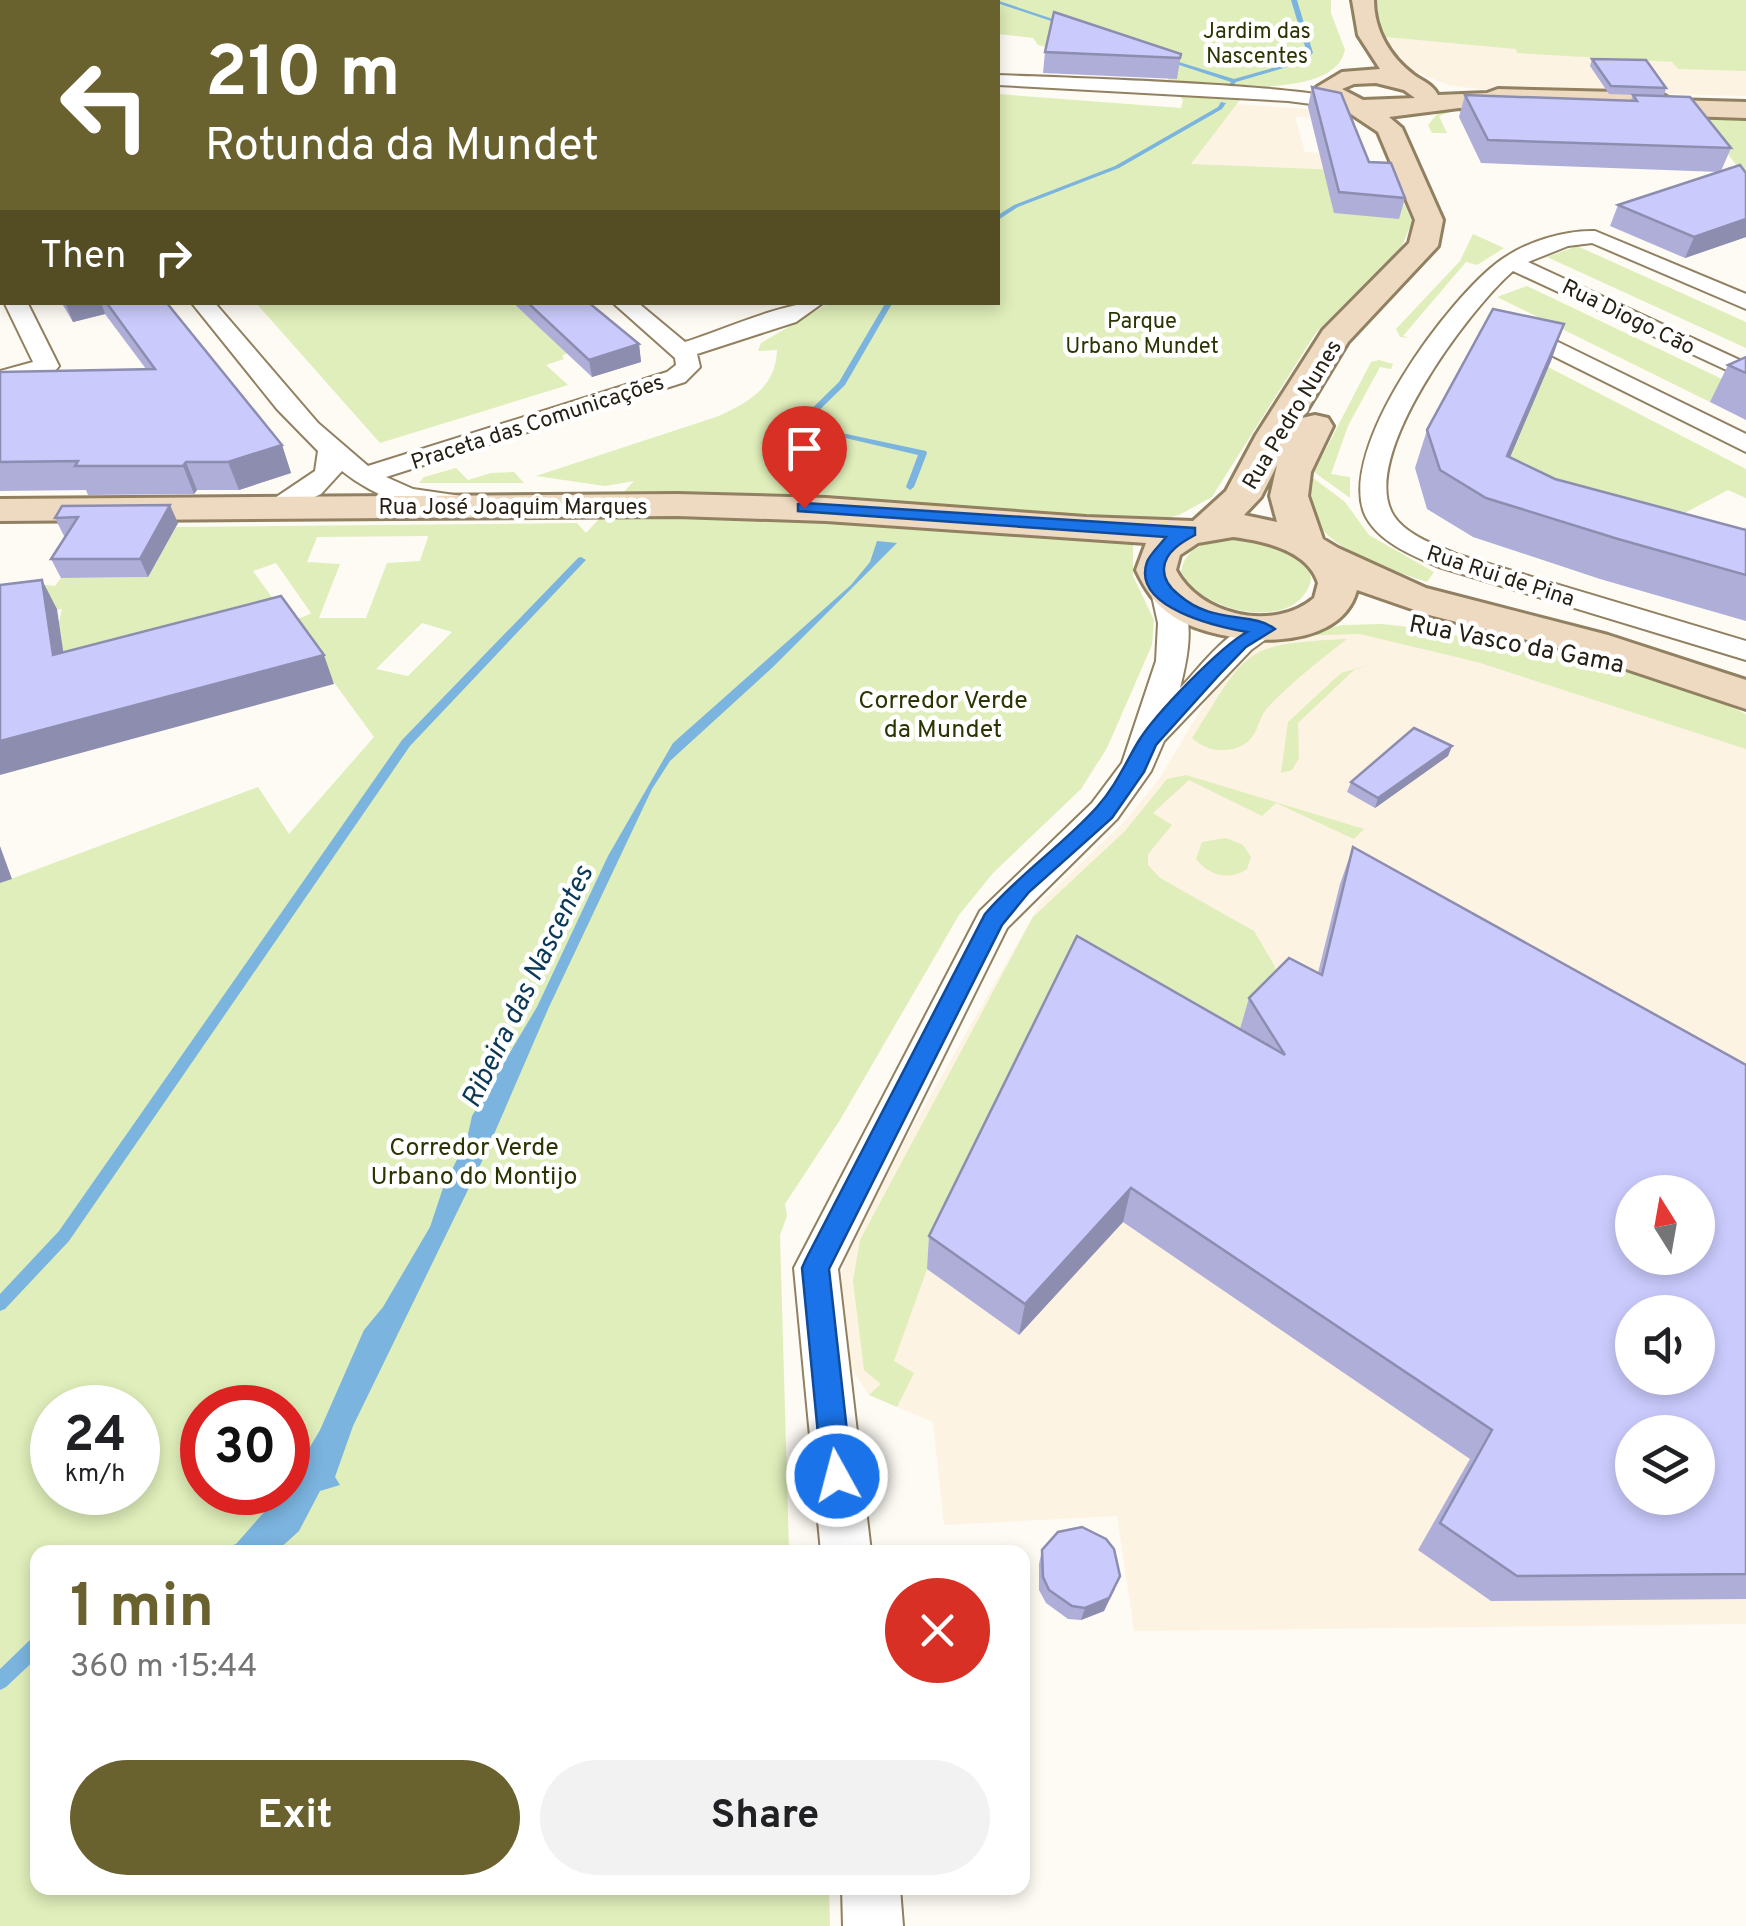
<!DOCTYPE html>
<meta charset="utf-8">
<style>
body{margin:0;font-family:Overpass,sans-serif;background:#f2f2f2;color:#202124;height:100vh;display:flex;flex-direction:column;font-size:38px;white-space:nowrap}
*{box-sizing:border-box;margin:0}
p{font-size:32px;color:#757577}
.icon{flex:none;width:55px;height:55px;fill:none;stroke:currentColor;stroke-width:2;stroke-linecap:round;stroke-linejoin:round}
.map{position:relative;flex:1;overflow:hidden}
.drawer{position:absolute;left:30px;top:1545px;width:1000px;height:350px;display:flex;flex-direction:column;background:#fff;border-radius:20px;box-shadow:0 5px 15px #0003}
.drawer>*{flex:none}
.top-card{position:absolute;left:0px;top:0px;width:1000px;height:305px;box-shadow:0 5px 15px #0003;background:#69612e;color:#fff;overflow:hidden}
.needle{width:65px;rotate:349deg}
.fabs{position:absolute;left:1615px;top:1175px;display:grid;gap:20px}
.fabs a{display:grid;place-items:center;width:100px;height:100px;border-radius:50%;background:#fff;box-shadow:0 5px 15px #0003;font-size:50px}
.speed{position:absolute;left:30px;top:1385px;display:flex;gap:20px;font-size:50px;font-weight:700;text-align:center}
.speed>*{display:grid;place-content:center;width:130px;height:130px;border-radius:50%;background:#fff;box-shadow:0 5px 15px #0003;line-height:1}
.speed small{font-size:25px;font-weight:400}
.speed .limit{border:15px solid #d22;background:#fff;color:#111}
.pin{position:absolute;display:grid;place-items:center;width:85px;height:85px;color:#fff;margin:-102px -42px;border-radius:50% 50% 50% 0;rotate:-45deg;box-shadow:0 0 10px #0007}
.pin .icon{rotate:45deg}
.me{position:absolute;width:110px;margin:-55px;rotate:353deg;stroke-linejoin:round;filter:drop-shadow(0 0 8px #0008)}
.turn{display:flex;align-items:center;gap:35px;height:210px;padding:0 40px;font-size:45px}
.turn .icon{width:130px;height:130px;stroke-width:2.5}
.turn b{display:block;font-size:70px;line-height:85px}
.then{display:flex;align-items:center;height:95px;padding:0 40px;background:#0003;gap:20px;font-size:38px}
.round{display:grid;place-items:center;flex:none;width:105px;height:105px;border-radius:52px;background:#f2f2f2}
.overview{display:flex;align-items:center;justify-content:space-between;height:170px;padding:0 40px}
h1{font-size:60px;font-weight:700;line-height:75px;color:#69612e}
.button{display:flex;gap:20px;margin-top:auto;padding:20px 40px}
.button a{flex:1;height:115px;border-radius:60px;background:#69612e;color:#fff;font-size:40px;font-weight:700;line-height:115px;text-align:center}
.button a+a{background:#f2f2f2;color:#202124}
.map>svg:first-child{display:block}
.built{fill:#fcf3e3;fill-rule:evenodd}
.green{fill:#dfeeba;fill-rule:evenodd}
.water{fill:#7bb4df}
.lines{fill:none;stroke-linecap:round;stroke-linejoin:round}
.stream{fill:#7bb4df;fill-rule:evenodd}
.street-casing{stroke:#918061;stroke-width:4}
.secondary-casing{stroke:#918061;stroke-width:6}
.street{fill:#fff;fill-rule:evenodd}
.secondary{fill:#eed9c1;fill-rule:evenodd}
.wall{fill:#aeaed9}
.shaded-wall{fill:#8d8db0}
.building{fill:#cacafc;stroke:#8d8db0;stroke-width:2.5;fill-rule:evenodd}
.route{fill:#1a73e8;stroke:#114b97;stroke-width:2.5}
.labels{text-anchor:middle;stroke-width:9;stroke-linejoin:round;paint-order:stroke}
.far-park-label{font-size:22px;fill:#2b3504;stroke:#fff}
.far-street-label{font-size:22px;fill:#272014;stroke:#fff}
.street-label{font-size:25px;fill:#272014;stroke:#fff}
.park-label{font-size:25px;fill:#2b3504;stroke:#fff}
.water-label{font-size:28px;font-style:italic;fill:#0b3856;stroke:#fff}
</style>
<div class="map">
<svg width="1746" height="1926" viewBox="0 0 1746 1926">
<rect width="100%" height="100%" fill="#fefbf4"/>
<!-- built -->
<path class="built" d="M 1385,37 L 1723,67 L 1746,59 L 1746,96 L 1478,89 L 1448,85 L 1402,66 Z
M 1235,104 L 1337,111 L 1339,118 L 1295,117 L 1305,152 L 1319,153 L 1323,162 L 1391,172 L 1191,165 Z
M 1382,624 L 1419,627 L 1639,674 L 1746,714 L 1746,1624 L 1134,1631 L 1117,1516 L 944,1525 L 933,1422 L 869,1395 L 851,1368 L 841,1298 L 843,1263 L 852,1233 L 1041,902 L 1127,819 L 1161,776 L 1228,664 L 1247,648 L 1312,629 ZM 1632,1192 L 1698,1192 L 1698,1258 L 1632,1258 ZM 1632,1312 L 1698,1312 L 1698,1378 L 1632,1378 ZM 1632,1432 L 1698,1432 L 1698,1498 L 1632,1498 Z"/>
<!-- green -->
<path class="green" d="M 824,0 L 1331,0 L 1331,13 L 1345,50 C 1337,86 1278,85 1249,88 L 1191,164 L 1391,172 L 1412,222 L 1402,246 L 1315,334 L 1212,497 L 1179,515 L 1147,523 L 1133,540 L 1133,576 L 1154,620 L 1152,645 L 1107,748 L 1081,789 L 993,873 L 959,915 L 840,1120 L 785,1204 L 787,1216 L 780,1235 L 789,1552 L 38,1552 L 38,1888 L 829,1888 L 830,1926 L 0,1926 L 0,883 L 258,787 L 289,834 L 374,737 L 292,625 L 68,684 L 56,634 L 62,609 L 0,615 L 0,587 L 31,583 L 55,586 L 61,578 L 148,577 L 176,527 L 577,523 L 586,533 L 634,481 L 605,486 L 536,476 L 719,416 C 750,401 776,387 777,350 L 758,351 L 761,343 L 829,303 L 998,302 L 998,94 L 1181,108 L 1183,100 L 1167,83 L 1168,78 L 1038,45 L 1033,38 L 998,34 L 998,2 L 818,2 ZM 317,537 L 428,536 L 428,537 L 420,561 L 387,563 L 366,618 L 319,618 L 340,564 L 307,562 ZM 276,563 L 311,613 L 310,614 L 290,622 L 253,571 ZM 422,623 L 452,632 L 408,676 L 376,669 ZM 52,1408 L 138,1408 L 138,1492 L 52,1492 ZM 202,1408 L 288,1408 L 288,1492 L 202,1492 Z
M 1376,0 L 1746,0 L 1746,71 L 1678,69 L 1672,62 L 1517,53 L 1516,49 L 1385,37 L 1376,17 Z
M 1458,108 L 1746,118 L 1746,178 L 1701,118 L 1459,109 L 1439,116 L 1447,133 L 1432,133 L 1428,125 L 1438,113 Z
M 1473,234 L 1504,248 L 1477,265 L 1466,262 L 1403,336 L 1410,338 L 1400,337 L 1396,329 L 1460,261 Z
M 1577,246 L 1746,322 L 1746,348 L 1547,257 Z
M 1527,286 L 1743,389 L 1710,402 L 1497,297 Z
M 256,303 L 512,303 L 569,352 L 562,356 L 564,359 L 546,365 L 568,385 L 380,443 Z
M 1379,360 L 1393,364 L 1391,369 L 1380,367 L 1348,426 L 1331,474 L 1350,477 L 1350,498 L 1314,472 L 1371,362 Z
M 1548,367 L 1746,469 L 1746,498 L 1728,490 L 1677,517 L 1722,540 L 1746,527 L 1746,575 L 1496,488 Z
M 456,468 L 468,480 L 491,473 L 514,472 L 524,483 L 419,483 L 424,477 Z
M 1312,477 L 1345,502 L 1369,535 L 1434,572 L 1427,582 C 1383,567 1289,540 1312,477 Z
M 1224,539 C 1246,539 1332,552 1306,592 C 1282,631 1197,609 1181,571 C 1186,548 1203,543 1224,539 Z
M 1382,624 C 1431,629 1478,640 1526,649 C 1601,665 1677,680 1746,714 L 1746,749 L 1477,662 L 1360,634 L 1283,636 L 1343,625 Z
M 1347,639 C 1320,660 1292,682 1268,707 C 1257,719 1259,736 1243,745 C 1226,754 1205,751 1192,738 C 1248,651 1239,644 1347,639 Z
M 1369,665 L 1354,670 L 1298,723 L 1299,758 L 1292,770 L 1281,773 L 1288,722 L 1341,673 Z
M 1186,775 L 1364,829 L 1354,839 L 1276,803 L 1262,816 L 1189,780 L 1153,813 L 1172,825 L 1148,854 L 1148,865 L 1160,878 L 1254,931 L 1274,965 L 1280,987 L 1237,1036 L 1071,972 L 927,1269 L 894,1361 L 914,1373 L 897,1407 L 869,1395 L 881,1384 L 864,1370 L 853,1281 L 860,1240 L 1033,917 L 1125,831 L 1167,779 Z
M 1226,838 L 1243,845 L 1251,857 L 1247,869 C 1230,881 1209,876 1196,859 L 1202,842 Z"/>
<!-- water -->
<path class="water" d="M 877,541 L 897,543 L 773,667 L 670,761 L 652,789 L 549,1007 L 485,1155 L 353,1426 L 335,1477 L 340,1485 L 320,1491 L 299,1531 L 276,1552 L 213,1552 L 236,1544 L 281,1493 L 288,1492 L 288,1484 L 320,1430 L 364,1330 L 383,1307 L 430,1227 L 443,1188 L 467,1139 L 472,1116 L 537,1007 L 608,856 L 673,743 L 851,585 L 870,562 Z"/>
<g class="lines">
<!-- stream -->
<path class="stream" d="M 988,0 L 996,0 L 1068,24 L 1063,25 Z
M 1291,0 L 1297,0 L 1313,53 L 1301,63 L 1236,82 L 1232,87 L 1229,85 L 1231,82 L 1161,59 L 1166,58 L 1234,79 L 1297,61 L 1307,53 Z
M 1221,102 L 1226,103 L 1222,109 L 1119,168 L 1018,207 L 998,220 L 998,215 L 1014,205 L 1115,166 L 1218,107 Z
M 886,302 L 893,302 L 845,385 L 804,425 L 926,451 L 927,453 L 914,487 L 910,490 L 906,487 L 918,455 L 794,426 L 839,382 Z
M 581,557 L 586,560 L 584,562 L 410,746 L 69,1241 L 5,1309 L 0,1311 L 0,1294 L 59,1231 L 402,740 L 578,558 Z
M 38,1635 L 38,1657 L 6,1687 L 0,1690 L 0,1669 L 32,1638 Z"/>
<!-- street casing -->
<g class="street-casing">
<path id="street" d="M 998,75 C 1048,77 1330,85 1352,103 L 1343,108 L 1288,101 L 998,85 Z
M 1595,231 L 1746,294 L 1746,309 L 1592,243 L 1568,246 L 1528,262 L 1746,363 L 1746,379 L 1513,271 C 1470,308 1356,459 1394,516 C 1407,536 1438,546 1459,555 L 1746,641 L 1746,660 L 1439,567 C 1413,556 1378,542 1365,515 C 1336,449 1449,297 1501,260 C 1526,242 1564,230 1595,231 Z
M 4,302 L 27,302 L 59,366 L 55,371 L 0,385 L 0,371 L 33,362 Z
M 191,302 L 214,302 L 318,423 L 368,466 L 667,372 L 676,365 L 675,358 L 612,302 L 637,302 L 685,342 C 727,329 782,302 824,302 L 796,322 L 697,354 L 700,367 L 685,382 L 386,477 L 413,489 L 468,497 L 472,503 L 468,509 C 427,519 373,496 342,471 L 321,494 L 274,516 L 260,508 L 315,471 L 318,451 L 277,409 Z
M 1511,319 L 1746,434 L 1746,452 L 1503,331 L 1499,326 Z
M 1167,587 L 1177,590 C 1196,618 1188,657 1180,688 C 1204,664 1237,613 1276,623 L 1280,629 L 1251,650 L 1164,741 L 1151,771 L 1117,819 L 1007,928 L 838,1269 L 871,1552 L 821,1552 L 794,1268 L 980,911 L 1092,803 L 1122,763 L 1156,661 L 1158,623 L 1152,596 L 1157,590 Z
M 842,1888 L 900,1888 L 903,1926 L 843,1926 Z"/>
</g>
<!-- secondary casing -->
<g class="secondary-casing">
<path id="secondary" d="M 1352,0 L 1374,0 C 1374,30 1390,57 1414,75 C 1424,82 1432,84 1438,95 L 1487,93 L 1498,89 L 1660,93 L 1672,100 L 1746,102 L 1746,118 L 1626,114 L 1614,107 L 1544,105 L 1533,111 L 1459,108 L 1389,117 L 1402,128 L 1443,220 L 1438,246 L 1348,342 L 1298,425 L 1302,418 L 1315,415 L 1328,418 L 1333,426 L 1311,472 L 1308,496 L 1323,539 L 1338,548 L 1426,588 L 1608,635 L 1746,680 L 1746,709 L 1578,653 L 1429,615 L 1357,590 C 1340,657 1219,646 1174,617 C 1155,605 1145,589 1136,570 L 1146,543 L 826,521 L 677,516 L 0,521 L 0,499 L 677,494 L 826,498 L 1086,517 L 1193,521 L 1226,491 L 1256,435 L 1323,330 L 1409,243 L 1415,220 L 1378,132 L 1348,112 L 1325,103 L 1317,87 L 1342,72 L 1380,69 L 1358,35 ZM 1376,83 L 1404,90 L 1415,98 L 1363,100 L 1342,89 L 1354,84 ZM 1277,465 L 1270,496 L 1277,522 L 1244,515 L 1261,497 ZM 1233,537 C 1263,541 1308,550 1318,583 L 1314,598 C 1274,632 1200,616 1176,570 L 1180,555 L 1198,543 Z"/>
</g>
<!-- street -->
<use href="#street" class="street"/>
<!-- secondary -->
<use href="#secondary" class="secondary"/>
</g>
<!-- wall -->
<path class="wall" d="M 1045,52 L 1181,54 L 1177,79 L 1043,73 Z
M 1592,59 L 1666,88 L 1664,96 L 1609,94 L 1590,66 Z
M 1312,87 L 1369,162 L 1405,198 L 1399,219 L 1334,213 L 1308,107 Z
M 1465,95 L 1631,100 L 1633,95 L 1731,148 L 1721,171 L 1746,173 L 1746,237 L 1685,258 L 1610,226 L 1618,205 L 1719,172 L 1481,163 L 1459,117 Z
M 61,302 L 166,302 L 282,445 L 291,473 L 239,490 L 197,490 L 194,494 L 88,495 L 86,490 L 0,491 L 0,372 L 146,369 L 105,314 L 73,322 Z
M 512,302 L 588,302 L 639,344 L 641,362 L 592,377 Z
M 1564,324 L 1551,361 L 1510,457 L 1555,479 L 1746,530 L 1746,621 L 1600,579 L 1473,537 L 1427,509 L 1415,468 L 1427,430 Z
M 1746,357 L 1746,420 L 1710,402 L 1728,365 Z
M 62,506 L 178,523 L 148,577 L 61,578 L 51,559 L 66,536 L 64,536 L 55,518 Z
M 1452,746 L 1448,756 L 1375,808 L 1347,792 L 1351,782 Z
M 1353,847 L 1746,1065 L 1746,1599 L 1491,1601 L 1418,1550 L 1470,1459 L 1123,1222 L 1019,1335 L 927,1269 L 929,1236 L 1240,1029 L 1249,998 L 1318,973 L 1340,884 Z
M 1042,1550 L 1115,1589 L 1104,1611 L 1081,1620 L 1068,1619 L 1046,1603 L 1039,1590 L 1039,1564 Z"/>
<!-- shaded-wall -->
<path class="shaded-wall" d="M 0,112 L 2,112 L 2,137 L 0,137 Z
M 0,214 L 2,233 L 2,294 L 0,294 Z
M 1746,219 L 1746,237 L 1685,258 L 1694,237 Z
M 65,302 L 101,302 L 105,314 L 73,322 Z
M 1564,324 L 1551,361 L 1494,495 L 1507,456 Z
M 639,344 L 641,362 L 592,377 L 589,360 Z
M 282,445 L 291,473 L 239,490 L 228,462 Z
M 186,462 L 197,490 L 194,494 L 183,466 Z
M 170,505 L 178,523 L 148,577 L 140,559 Z
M 42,580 L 57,609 L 68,684 L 53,655 Z
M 324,655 L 334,684 L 0,775 L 0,741 Z
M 1452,746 L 1448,756 L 1375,808 L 1378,798 Z
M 0,846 L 12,879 L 0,883 Z
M 1131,1188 L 1123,1222 L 1019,1335 L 1025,1304 Z
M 1120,1576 L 1104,1611 L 1081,1620 L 1085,1608 Z"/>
<!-- building -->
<path class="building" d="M 0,0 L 864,0 L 858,2 L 2,2 L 2,112 L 0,112 Z
M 1054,12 L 1181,54 L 1180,58 L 1045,52 Z
M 1592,59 L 1646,60 L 1666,88 L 1611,86 Z
M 1312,87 L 1341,93 L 1369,162 L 1391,163 L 1405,198 L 1339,192 Z
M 1465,95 L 1637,101 L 1633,95 L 1690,97 L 1731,148 L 1488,140 Z
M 1740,165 L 1746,173 L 1746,219 L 1694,237 L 1618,205 Z
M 106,302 L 166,302 L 282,445 L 228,462 L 186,462 L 183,466 L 75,466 L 78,461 L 0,462 L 0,372 L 155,369 Z
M 527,302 L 588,302 L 639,344 L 589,360 Z
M 1493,309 L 1564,324 L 1507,456 L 1555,479 L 1746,530 L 1746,575 L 1618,539 L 1486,498 L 1440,470 L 1427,430 Z
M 1746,357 L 1746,373 L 1728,365 Z
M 170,505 L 140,559 L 51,559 L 78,517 L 55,518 L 62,506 Z
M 42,580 L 53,655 L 281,596 L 324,655 L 0,741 L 0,585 Z
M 1414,728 L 1452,746 L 1378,798 L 1351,782 Z
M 1353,847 L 1746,1065 L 1746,1574 L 1517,1576 L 1440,1523 L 1492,1430 L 1131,1188 L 1025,1304 L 929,1236 L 1077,936 L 1285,1055 L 1249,998 L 1289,958 L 1322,975 ZM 1632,1192 L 1698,1192 L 1698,1258 L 1632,1258 ZM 1632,1312 L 1698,1312 L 1698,1378 L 1632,1378 ZM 1632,1432 L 1698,1432 L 1698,1498 L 1632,1498 Z
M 1082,1527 L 1106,1539 L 1114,1549 L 1120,1576 L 1109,1598 L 1085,1608 L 1072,1606 L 1049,1590 L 1043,1577 L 1042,1550 L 1058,1532 Z"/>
<!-- route -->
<path class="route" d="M 804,503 L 1195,528 L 1195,535 C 1182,542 1165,552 1164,568 C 1163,580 1170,588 1179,595 C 1213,625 1252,611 1275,629 L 1246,647 L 1219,675 L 1156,745 L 1144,772 L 1112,818 L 1029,892 L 1002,925 L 829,1269 L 852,1476 L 848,1486 L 837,1491 L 827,1486 L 822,1476 L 802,1268 L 806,1259 L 985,914 C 1019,874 1062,846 1097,807 C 1115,787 1125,764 1138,742 C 1155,714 1220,647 1247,632 C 1219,627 1131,608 1147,562 C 1150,554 1161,544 1166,537 L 798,511 L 798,504 Z"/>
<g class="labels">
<!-- far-park labels -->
<g class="far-park-label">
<text x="1257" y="38">Jardim das<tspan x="1257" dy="25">Nascentes</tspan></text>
<text x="1142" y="328">Parque<tspan x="1142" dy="25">Urbano Mundet</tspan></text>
</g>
<!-- far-street labels -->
<g class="far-street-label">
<text transform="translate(1629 316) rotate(26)" y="8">Rua Diogo Cão</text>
<text transform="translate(1291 414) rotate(-59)" y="8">Rua Pedro Nunes</text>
<text transform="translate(537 421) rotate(-18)" y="8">Praceta das Comunicações</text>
<text x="513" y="514">Rua José Joaquim Marques</text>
<text transform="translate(1501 575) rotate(18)" y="8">Rua Rui de Pina</text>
</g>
<!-- street labels -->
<g class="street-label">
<text transform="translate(1517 643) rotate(11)" y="9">Rua Vasco da Gama</text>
</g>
<!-- park labels -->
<g class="park-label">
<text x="943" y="708">Corredor Verde<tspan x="943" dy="29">da Mundet</tspan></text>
<text x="474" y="1155">Corredor Verde<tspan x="474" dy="29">Urbano do Montijo</tspan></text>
</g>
<!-- water labels -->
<g class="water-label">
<text transform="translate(526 986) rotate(-64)" y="10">Ribeira das Nascentes</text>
</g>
</g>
</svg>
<div class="fabs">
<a><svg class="needle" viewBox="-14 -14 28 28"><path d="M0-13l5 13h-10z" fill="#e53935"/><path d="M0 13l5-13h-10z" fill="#757577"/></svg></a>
<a><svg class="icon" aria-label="sound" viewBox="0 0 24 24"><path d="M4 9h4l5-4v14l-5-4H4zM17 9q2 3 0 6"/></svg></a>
<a><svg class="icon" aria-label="layers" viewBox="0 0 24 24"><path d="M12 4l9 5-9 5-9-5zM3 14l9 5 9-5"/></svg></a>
</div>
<div class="speed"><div>24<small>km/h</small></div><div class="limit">30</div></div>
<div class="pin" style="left:804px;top:508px;background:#d93025"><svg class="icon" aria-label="arrive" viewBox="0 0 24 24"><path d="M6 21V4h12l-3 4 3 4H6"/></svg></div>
<svg class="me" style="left:837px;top:1476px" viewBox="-20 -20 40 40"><circle r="17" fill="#1a73e8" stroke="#fff" stroke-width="3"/><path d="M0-11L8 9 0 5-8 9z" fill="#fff"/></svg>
<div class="top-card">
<div class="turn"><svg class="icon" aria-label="left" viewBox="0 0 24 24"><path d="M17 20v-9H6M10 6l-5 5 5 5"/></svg><div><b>210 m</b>Rotunda da Mundet</div></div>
<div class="then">Then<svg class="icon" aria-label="right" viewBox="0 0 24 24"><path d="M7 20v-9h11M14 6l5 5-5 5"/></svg></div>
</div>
<section class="drawer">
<div class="overview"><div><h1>1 min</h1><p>360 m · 15:44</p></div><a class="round" style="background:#d93025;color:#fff"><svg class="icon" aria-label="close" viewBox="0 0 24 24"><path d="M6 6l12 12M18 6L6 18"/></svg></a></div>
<div class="button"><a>Exit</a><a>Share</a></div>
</section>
</div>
